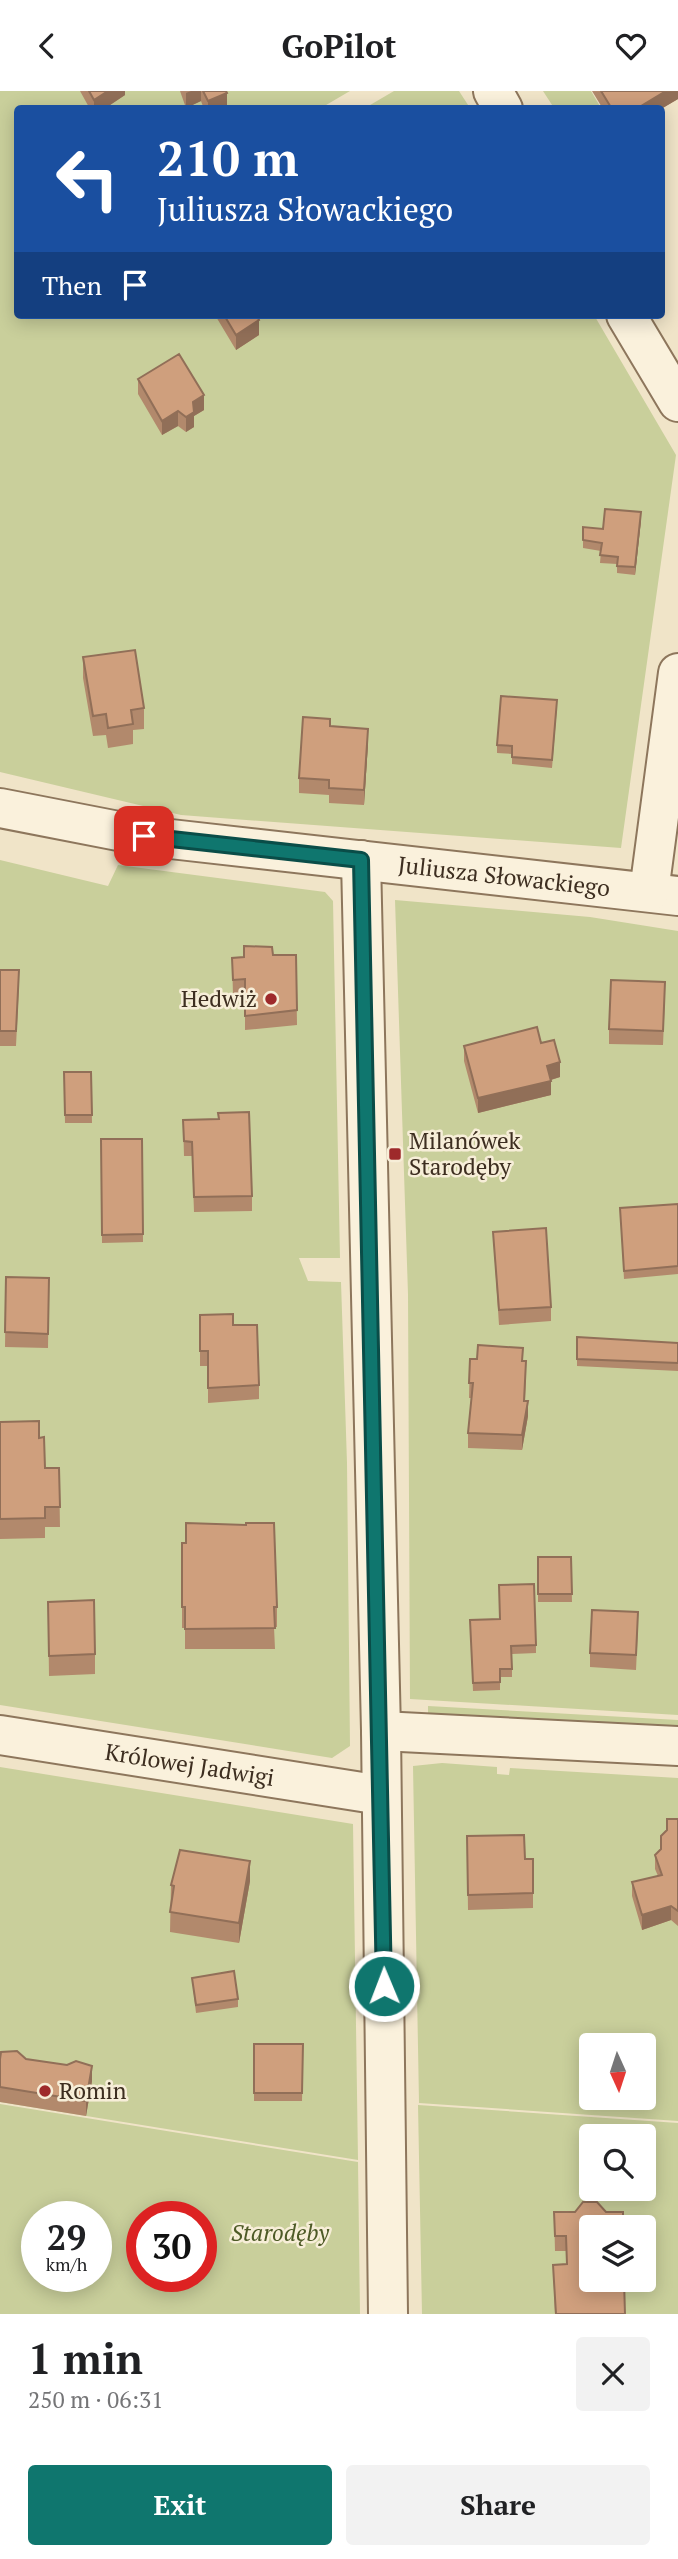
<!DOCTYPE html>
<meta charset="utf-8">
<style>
body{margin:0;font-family:"PT Serif",serif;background:#f2f2f2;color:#202124;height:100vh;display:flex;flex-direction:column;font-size:26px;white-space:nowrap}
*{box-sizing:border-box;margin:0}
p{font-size:23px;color:#757577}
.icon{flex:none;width:38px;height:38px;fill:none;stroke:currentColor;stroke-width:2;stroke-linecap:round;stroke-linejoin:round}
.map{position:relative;height:2223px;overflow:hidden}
.panel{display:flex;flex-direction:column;background:#fff;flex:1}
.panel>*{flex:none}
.guide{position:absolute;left:14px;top:14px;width:651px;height:214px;border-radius:7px;box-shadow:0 4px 18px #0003;background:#1a4fa0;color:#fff;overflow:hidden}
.needle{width:46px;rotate:177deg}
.controls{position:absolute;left:579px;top:1942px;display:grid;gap:14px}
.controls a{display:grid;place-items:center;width:77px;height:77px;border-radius:7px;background:#fff;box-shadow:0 4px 18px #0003;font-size:35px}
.speed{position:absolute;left:21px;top:2110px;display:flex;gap:14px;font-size:35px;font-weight:700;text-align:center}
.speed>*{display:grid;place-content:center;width:91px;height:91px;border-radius:50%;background:#fff;box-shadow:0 4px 18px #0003;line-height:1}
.speed small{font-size:18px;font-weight:400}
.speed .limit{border:10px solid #d22;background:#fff;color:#111}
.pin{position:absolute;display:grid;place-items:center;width:60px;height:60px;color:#fff;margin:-30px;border-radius:14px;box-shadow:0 4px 10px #0006}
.me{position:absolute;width:77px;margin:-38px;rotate:359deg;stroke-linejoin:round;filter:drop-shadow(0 0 5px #0008)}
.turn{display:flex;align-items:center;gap:24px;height:147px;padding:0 28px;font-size:32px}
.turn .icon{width:91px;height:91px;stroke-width:2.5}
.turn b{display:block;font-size:49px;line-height:60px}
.then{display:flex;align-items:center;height:66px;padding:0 28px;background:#0003;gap:14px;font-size:26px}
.round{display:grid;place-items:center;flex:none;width:74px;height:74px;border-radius:7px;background:#f2f2f2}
.summary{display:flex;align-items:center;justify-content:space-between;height:119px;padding:0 28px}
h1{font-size:42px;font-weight:700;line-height:52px}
.cta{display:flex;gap:14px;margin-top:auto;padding:14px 28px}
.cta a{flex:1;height:80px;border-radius:7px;background:#0f766e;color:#fff;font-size:28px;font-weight:700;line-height:80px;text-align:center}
.cta a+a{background:#f2f2f2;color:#202124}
header{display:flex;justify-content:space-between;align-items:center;height:91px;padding:0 28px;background:#fff;font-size:32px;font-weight:700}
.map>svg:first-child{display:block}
.green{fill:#c9cf9b;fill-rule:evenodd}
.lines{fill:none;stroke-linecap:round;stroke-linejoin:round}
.minor-casing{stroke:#8d765c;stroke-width:42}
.minor{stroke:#faf1dc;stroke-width:38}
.wall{fill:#b2896c}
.shaded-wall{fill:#916f58}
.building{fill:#cf9f7d;stroke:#916f58;stroke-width:2}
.route-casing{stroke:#0a4d48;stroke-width:18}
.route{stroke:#0f766e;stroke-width:12}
.poi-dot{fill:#9e2a2b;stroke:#f7eed8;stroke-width:2.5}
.labels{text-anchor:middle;stroke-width:5;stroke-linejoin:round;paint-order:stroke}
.street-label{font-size:23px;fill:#3d2e20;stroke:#f7eed8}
.poi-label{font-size:23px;fill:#3d2e20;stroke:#f7eed8;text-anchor:start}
.park-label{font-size:23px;font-style:italic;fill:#4d5a26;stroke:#f7eed8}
</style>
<header><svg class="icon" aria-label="back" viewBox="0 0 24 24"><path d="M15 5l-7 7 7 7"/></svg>GoPilot<svg class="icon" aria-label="heart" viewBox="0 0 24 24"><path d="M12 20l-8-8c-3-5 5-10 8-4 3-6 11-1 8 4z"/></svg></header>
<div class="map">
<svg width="678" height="2223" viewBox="0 0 678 2223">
<rect width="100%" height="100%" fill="#f0e4c8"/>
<!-- green -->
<path class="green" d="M 0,0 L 350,0 L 321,17 L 18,18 L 18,224 L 594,224 L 676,364 L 621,757 L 181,724 L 0,681 Z
M 394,0 L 459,0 L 470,17 L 365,17 Z
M 543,0 L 591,0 L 601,17 L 554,17 Z
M 0,769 L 108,795 L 118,774 L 325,801 L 333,810 L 340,1167 L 299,1167 L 308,1190 L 341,1191 L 347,1372 L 350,1655 L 332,1667 L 0,1614 Z
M 395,809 L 590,826 L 678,840 L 678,1624 L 410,1608 L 408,1203 Z
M 428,1615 L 678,1629 L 678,1639 L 428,1626 Z
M 442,1672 L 497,1676 L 497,1683 L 509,1684 L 510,1677 L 678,1687 L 678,2030 L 419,2012 L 413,1675 ZM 592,1955 L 644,1955 L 644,2007 L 592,2007 Z
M 0,1676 L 353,1733 L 358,2069 L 0,2011 Z
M 0,2013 L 358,2071 L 360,2223 L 0,2223 ZM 37,2126 L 96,2126 L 96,2186 L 37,2186 ZM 142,2126 L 201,2126 L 201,2186 L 142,2186 Z
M 418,2014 L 678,2032 L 678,2223 L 422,2223 ZM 592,2046 L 644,2046 L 644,2098 L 592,2098 ZM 592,2137 L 644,2137 L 644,2189 L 592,2189 Z"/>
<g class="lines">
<!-- minor casing -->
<g class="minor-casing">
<g id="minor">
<path d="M 493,0 L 503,18"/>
<path d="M 626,224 L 678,311"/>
<path id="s1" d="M 0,717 L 144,745 L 678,805"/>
<path d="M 361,769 L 381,1640 L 388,2223"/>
<path d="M 649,801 L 678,582"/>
<path d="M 381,1640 L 678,1655"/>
<path id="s2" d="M 0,1644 L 381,1704"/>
</g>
</g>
<!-- minor -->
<use href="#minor" class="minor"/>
</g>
<!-- wall -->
<path class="wall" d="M 80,0 L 125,0 L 125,4 L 104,18 L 90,18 Z
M 180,0 L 227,0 L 226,0 L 227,17 L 204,18 L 201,10 L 186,17 Z
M 592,0 L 678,0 L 678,8 L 661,18 L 603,18 Z
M 215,224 L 256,224 L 259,244 L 236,259 Z
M 138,288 L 204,319 L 194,325 L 194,336 L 186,341 L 178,335 L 162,344 L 138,303 Z
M 641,429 L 635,484 L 617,482 L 617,473 L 600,472 L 601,460 L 583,457 L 583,436 L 603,438 Z
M 83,566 L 144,617 L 144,638 L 133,639 L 133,653 L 108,657 L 106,644 L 93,645 L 83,587 Z
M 557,616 L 552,677 L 512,673 L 512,663 L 497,662 L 497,654 Z
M 330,635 L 368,652 L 364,714 L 329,712 L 329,704 L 299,702 L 299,687 Z
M 273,864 L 296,864 L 297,934 L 245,939 L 245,903 L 233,904 L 232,867 Z
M 0,879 L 19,894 L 16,955 L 0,955 Z
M 665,905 L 663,954 L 609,953 L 609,938 Z
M 541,952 L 560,986 L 551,989 L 551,1004 L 478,1022 L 464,970 L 464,955 Z
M 64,981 L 91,981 L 92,1032 L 65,1032 Z
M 183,1029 L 252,1105 L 252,1120 L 194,1121 L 192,1065 L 184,1065 Z
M 101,1048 L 142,1048 L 143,1151 L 102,1152 Z
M 678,1113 L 678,1183 L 624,1188 L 620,1117 Z
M 493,1141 L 551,1216 L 551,1230 L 499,1234 Z
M 6,1186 L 49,1187 L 48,1257 L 5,1256 Z
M 200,1224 L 233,1234 L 259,1294 L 259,1308 L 208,1312 L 208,1275 L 200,1275 Z
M 577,1246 L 678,1252 L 678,1280 L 577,1275 Z
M 470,1268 L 523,1270 L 526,1285 L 525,1310 L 528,1325 L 522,1359 L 468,1357 L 468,1342 L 472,1307 L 469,1307 Z
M 0,1331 L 39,1347 L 45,1377 L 59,1377 L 60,1436 L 45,1436 L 45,1447 L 0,1448 Z
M 182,1452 L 277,1516 L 277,1536 L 274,1536 L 275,1558 L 185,1558 L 185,1537 L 182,1537 Z
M 538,1466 L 571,1466 L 572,1511 L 538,1511 Z
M 48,1511 L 95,1563 L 95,1583 L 49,1585 Z
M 470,1529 L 536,1554 L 536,1562 L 512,1563 L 512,1586 L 500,1586 L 500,1599 L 473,1600 Z
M 638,1536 L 636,1579 L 590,1576 L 590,1562 Z
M 678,1728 L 678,1835 L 671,1829 L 642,1839 L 632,1805 L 632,1791 L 658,1785 L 655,1778 L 655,1764 L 661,1758 Z
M 467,1745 L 525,1768 L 533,1768 L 533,1817 L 468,1819 Z
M 250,1790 L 239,1852 L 170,1841 L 171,1794 Z
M 192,1887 L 238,1908 L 238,1916 L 196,1922 Z
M 254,1953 L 303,1953 L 302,2010 L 254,2010 Z
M 0,1968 L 92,1990 L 86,2025 L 0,2011 Z
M 554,2121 L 625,2223 L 555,2223 L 553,2174 L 567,2173 L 566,2160 L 555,2160 Z"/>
<!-- shaded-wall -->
<path class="shaded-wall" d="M 108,0 L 125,0 L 125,4 L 104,18 L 94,18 L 94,9 Z
M 191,0 L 201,0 L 201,10 L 186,17 L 186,2 Z
M 666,0 L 678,0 L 678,8 L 661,18 L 636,18 Z
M 227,2 L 227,17 L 208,18 L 208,10 Z
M 259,229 L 259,244 L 236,259 L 236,244 Z
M 204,304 L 204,319 L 194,325 L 194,336 L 186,341 L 186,326 L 193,311 Z
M 178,320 L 178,335 L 162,344 L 162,330 Z
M 641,421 L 641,429 L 635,484 L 635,476 Z
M 368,638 L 368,652 L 364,714 L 364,699 Z
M 560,971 L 560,986 L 547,990 L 547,975 Z
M 551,990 L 551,1004 L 478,1022 L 478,1007 Z
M 528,1310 L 528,1325 L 522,1359 L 522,1344 Z
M 250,1770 L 250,1790 L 239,1852 L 239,1832 Z
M 671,1815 L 671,1829 L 642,1839 L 642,1824 Z
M 92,1975 L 92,1990 L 86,2025 L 86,2010 Z"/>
<!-- building -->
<path class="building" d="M 89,0 L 108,0 L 94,9 Z
M 203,0 L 226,0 L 227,2 L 208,10 Z
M 601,0 L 666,0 L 636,18 L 612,18 Z
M 224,224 L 256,224 L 259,229 L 236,244 Z
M 179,263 L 204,304 L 193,311 L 194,321 L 186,326 L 178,320 L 162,330 L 138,288 Z
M 605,418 L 641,421 L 635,476 L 617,475 L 618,466 L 600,464 L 602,452 L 583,449 L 583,436 L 603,438 Z
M 135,559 L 144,617 L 131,619 L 133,633 L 108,637 L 106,623 L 93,625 L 83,566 Z
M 501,605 L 557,609 L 552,669 L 512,666 L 512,655 L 497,654 Z
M 303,626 L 330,628 L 330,635 L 368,638 L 364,699 L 329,697 L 329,689 L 299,687 Z
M 244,855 L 272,856 L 273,864 L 296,864 L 297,919 L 245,925 L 245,888 L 233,889 L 232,867 L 244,866 Z
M 0,879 L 19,879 L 16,940 L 0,940 Z
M 611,889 L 665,891 L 663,940 L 609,938 Z
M 537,936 L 541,952 L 554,949 L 560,971 L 547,975 L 551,990 L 478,1007 L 464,955 Z
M 64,981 L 91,981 L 92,1024 L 65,1024 Z
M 249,1021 L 252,1105 L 194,1106 L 192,1051 L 184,1050 L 183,1029 L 219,1028 L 218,1022 Z
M 101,1048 L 142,1048 L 143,1143 L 102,1144 Z
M 678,1113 L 678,1175 L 624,1180 L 620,1117 Z
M 546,1137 L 551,1216 L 499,1219 L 493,1141 Z
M 6,1186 L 49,1187 L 48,1243 L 5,1241 Z
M 233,1223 L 233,1234 L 257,1234 L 259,1294 L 208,1297 L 208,1260 L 200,1260 L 200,1224 Z
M 577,1246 L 678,1252 L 678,1272 L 577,1268 Z
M 478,1254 L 523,1257 L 522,1270 L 526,1270 L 524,1310 L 528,1310 L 522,1344 L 468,1342 L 473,1292 L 469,1292 L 470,1268 L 477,1268 Z
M 39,1330 L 39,1347 L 44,1346 L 45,1377 L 59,1377 L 60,1416 L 45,1416 L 45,1427 L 0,1428 L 0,1331 Z
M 186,1432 L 246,1434 L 246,1432 L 274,1432 L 277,1516 L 274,1516 L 275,1537 L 185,1538 L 185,1516 L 182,1516 L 182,1452 L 186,1452 Z
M 538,1466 L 571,1466 L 572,1503 L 538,1503 Z
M 534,1493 L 536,1554 L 511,1555 L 512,1578 L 500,1578 L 500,1591 L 473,1592 L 470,1529 L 500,1528 L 499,1494 Z
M 94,1509 L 95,1563 L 49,1565 L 48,1511 Z
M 592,1519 L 638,1521 L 636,1564 L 590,1562 Z
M 667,1728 L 678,1728 L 678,1820 L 671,1815 L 642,1824 L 632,1791 L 662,1784 L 655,1764 L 661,1758 L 661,1745 L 667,1739 Z
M 524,1744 L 525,1768 L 533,1768 L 533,1802 L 468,1804 L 467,1745 Z
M 180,1759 L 250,1770 L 239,1832 L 170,1821 L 174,1795 L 171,1794 Z
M 234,1880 L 238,1908 L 196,1914 L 192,1887 Z
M 254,1953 L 303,1953 L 302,2002 L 254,2002 Z
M 17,1960 L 26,1968 L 67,1974 L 76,1970 L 92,1975 L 86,2010 L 0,1996 L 0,1968 L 1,1961 Z
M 583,2111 L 597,2111 L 606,2121 L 623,2121 L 623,2137 L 592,2137 L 592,2189 L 624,2189 L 625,2223 L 556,2223 L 553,2174 L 567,2173 L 566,2145 L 555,2145 L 554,2121 L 575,2121 Z"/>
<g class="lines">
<!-- route casing -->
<g class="route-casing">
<path id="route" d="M 144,745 L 361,769 L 384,1895"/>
</g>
<!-- route -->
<use href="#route" class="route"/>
</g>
<!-- markers -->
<g class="poi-dot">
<circle cx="271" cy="908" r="7"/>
<rect x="388" y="1056" width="14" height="14" rx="3.5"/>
<circle cx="45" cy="2000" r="7"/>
</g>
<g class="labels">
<!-- street labels -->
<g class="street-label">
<text dy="8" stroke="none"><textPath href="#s1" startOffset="509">Juliusza Słowackiego</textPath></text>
<text dy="8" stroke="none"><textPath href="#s2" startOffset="192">Królowej Jadwigi</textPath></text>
</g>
<!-- poi labels -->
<g class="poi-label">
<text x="257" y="916" text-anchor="end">Hedwiż</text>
<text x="409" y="1058">Milanówek<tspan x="409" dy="26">Starodęby</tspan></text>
<text x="59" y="2008">Romin</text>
</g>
<!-- park labels -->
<g class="park-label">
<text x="280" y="2150">Starodęby</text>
</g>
</g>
</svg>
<div class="controls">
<a><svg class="needle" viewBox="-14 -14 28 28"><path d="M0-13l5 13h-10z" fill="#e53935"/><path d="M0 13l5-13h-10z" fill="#757577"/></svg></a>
<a><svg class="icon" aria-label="search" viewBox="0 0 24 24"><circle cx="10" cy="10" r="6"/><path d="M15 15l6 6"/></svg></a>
<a><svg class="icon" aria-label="layers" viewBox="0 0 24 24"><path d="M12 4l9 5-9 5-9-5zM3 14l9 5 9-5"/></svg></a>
</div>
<div class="speed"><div>29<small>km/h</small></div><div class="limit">30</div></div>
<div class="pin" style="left:144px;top:745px;background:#d93025"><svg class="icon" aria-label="arrive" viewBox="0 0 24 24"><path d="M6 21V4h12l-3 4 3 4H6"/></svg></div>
<svg class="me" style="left:384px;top:1895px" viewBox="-20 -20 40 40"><circle r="17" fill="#0f766e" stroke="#fff" stroke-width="3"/><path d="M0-11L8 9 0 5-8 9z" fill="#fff"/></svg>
<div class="guide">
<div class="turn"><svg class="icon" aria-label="left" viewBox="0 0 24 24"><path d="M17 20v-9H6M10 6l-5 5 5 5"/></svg><div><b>210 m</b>Juliusza Słowackiego</div></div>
<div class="then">Then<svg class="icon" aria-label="arrive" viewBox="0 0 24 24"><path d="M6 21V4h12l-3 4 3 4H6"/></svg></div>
</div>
</div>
<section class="panel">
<div class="summary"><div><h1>1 min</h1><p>250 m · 06:31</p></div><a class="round"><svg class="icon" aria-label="close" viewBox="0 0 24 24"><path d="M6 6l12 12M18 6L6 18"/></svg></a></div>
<div class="cta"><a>Exit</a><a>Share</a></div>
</section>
